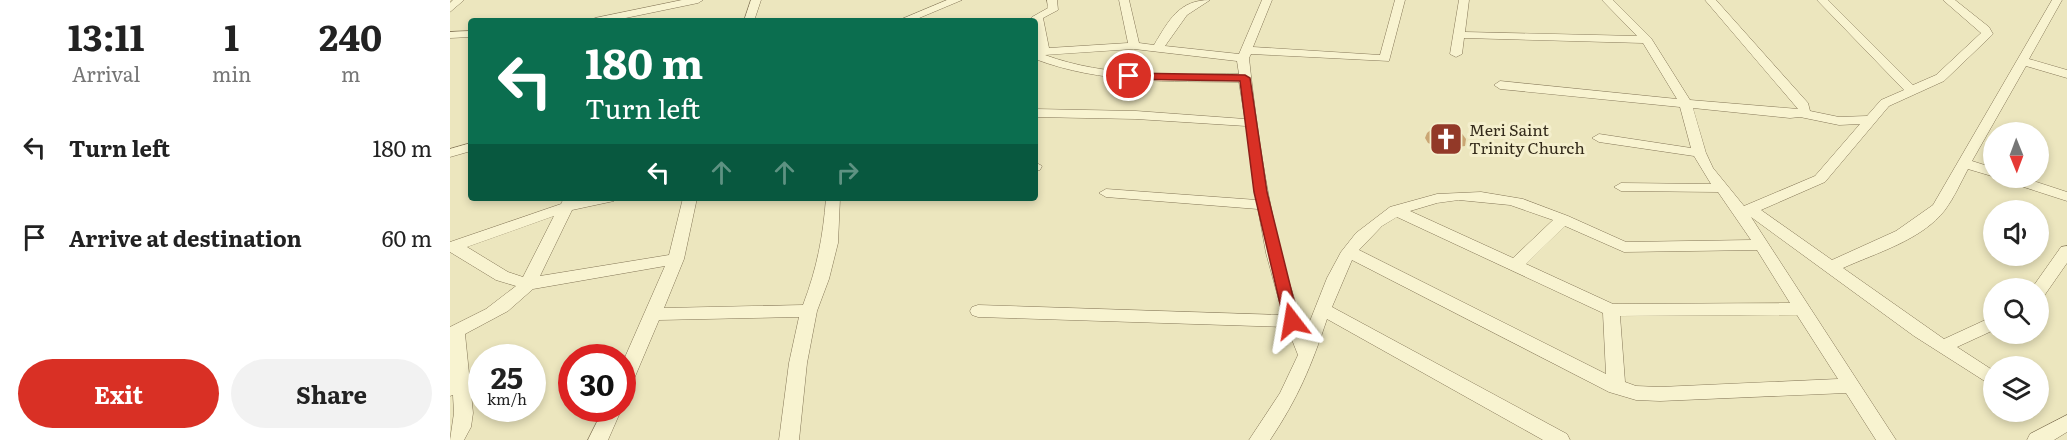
<!DOCTYPE html>
<style>
body{margin:0;font-family:Literata,serif;background:#f2f2f2;color:#222;height:100vh;display:flex;flex-direction:column;font-size:22px;white-space:nowrap}
*{box-sizing:border-box;margin:0}
p{font-size:20px;color:#767676}
.icon{flex:none;width:33px;height:33px;fill:none;stroke:currentColor;stroke-width:2;stroke-linecap:round;stroke-linejoin:round}
.map{position:relative;flex:1;overflow:hidden}
.sheet{display:flex;flex-direction:column;background:#fff;width:450px}
.sheet>*{flex:none}
.top-card{position:absolute;left:18px;top:18px;width:570px;height:183px;border-radius:6px;box-shadow:0 3px 9px #0003;background:#0b6e4f;color:#fff;overflow:hidden}
.needle{width:39px;rotate:179deg}
.tools{position:absolute;left:1533px;top:122px;display:grid;gap:12px}
.tools a{display:grid;place-items:center;width:66px;height:66px;border-radius:50%;background:#fff;box-shadow:0 3px 9px #0003;font-size:30px}
.speed{position:absolute;left:18px;top:344px;display:flex;gap:12px;font-size:30px;font-weight:700;text-align:center}
.speed>*{display:grid;place-content:center;width:78px;height:78px;border-radius:50%;background:#fff;box-shadow:0 3px 9px #0003;line-height:1}
.speed small{font-size:15px;font-weight:400}
.speed .limit{border:9px solid #d22;background:#fff;color:#111}
.pin{position:absolute;display:grid;place-items:center;width:51px;height:51px;color:#fff;margin:-26px;border:3px solid #fff;border-radius:50%;box-shadow:0 2px 6px #0007}
.me{position:absolute;width:66px;margin:-33px;rotate:346deg;stroke-linejoin:round;filter:drop-shadow(0 0 4px #0008)}
.turn{display:flex;align-items:center;gap:21px;height:126px;padding:0 18px;font-size:27px}
.turn .icon{width:78px;height:78px;stroke-width:2.5}
.turn b{display:block;font-size:42px;line-height:51px}
.lanes{display:flex;align-items:center;height:57px;padding:0 18px;background:#0003;justify-content:center;gap:30px;direction:ltr}
.lanes .off{opacity:.35}
.eta{display:flex;justify-content:space-evenly;align-items:center;height:102px;text-align:center}
.eta b{font-size:36px;font-weight:700;line-height:42px}
.button{display:flex;gap:12px;margin-top:auto;padding:12px 18px}
.button a{flex:1;height:69px;border-radius:36px;background:#d93025;color:#fff;font-size:24px;font-weight:700;line-height:69px;text-align:center}
.button a+a{background:#f2f2f2;color:#222}
ul{padding:0;list-style:none}
li{display:flex;align-items:center;gap:18px;height:90px;padding:0 18px}
li div{flex:1}
li b{display:block;font-size:22px}
li em{font-style:normal}
main{display:flex;flex:1;min-height:0}
.map>svg:first-child{display:block}
.building{fill:#caa674}
.lines{fill:none;stroke-linecap:round;stroke-linejoin:round}
.street-casing{stroke:#847657;stroke-width:1}
.street{fill:#f8f3d0;fill-rule:evenodd}
.route{fill:#d93025;stroke:#8d1f18;stroke-width:1.5}
.labels{text-anchor:middle;stroke-width:6;stroke-linejoin:round;paint-order:stroke}
.poi-label{font-size:16px;fill:#342b1b;stroke:#f4efcd;text-anchor:start}
</style>
<main>
<section class="sheet">
<div class="eta">
<div><b>13:11</b><p>Arrival</p></div>
<div><b>1</b><p>min</p></div>
<div><b>240</b><p>m</p></div>
</div>
<ul>
<li><svg class="icon" aria-label="left" viewBox="0 0 24 24"><path d="M17 20v-9H6M10 6l-5 5 5 5"/></svg><div><b>Turn left</b></div><em>180 m</em></li>
<li><svg class="icon" aria-label="arrive" viewBox="0 0 24 24"><path d="M6 21V4h12l-3 4 3 4H6"/></svg><div><b>Arrive at destination</b></div><em>60 m</em></li>
</ul>
<div class="button"><a>Exit</a><a>Share</a></div>
</section>
<div class="map">
<svg width="1617" height="440" viewBox="0 0 1617 440">
<rect width="100%" height="100%" fill="#ece6be"/>
<!-- building -->
<path class="building" d="M 983,128 L 999,128 L 1010,131 L 1016,139 L 1015,146 L 993,149 L 978,143 L 975,138 L 977,133 Z"/>
<g class="lines">
<!-- street casing -->
<g class="street-casing">
<path id="street" d="M 3,0 L 14,0 L 0,12 L 0,3 Z
M 232,0 L 253,0 L 248,3 L 161,21 L 140,21 L 145,18 Z
M 301,0 L 311,0 L 304,21 L 294,21 Z
M 497,0 L 512,0 L 462,21 L 447,21 Z
M 597,0 L 607,0 L 608,10 L 593,18 L 599,48 L 678,43 L 669,0 L 679,0 L 689,43 L 704,45 C 719,20 729,0 760,0 L 737,15 L 715,46 L 789,54 L 812,0 L 822,0 L 803,47 L 930,55 L 945,0 L 955,0 L 939,61 L 801,54 L 799,58 C 808,143 824,252 856,331 L 877,278 L 891,252 L 906,233 L 940,207 L 987,194 L 1031,192 L 1073,199 L 1118,216 L 1176,242 L 1301,240 L 1268,192 L 1171,191 L 1164,187 L 1171,183 L 1261,184 L 1244,156 L 1149,142 L 1142,138 L 1149,134 L 1241,148 L 1230,107 L 1050,89 L 1044,85 L 1050,81 L 1227,99 L 1193,43 L 1014,38 L 1012,54 L 1006,57 L 1000,54 L 1009,0 L 1019,0 L 1015,32 L 1187,36 L 1152,0 L 1163,0 L 1201,38 L 1240,100 L 1348,109 L 1255,0 L 1266,0 L 1358,103 L 1360,111 L 1389,117 L 1417,116 L 1431,100 L 1454,90 L 1367,0 L 1378,0 L 1463,85 L 1486,75 L 1531,33 L 1493,0 L 1505,0 L 1539,27 L 1543,34 L 1541,36 L 1494,81 L 1439,106 L 1375,182 L 1311,210 L 1382,260 L 1446,231 L 1483,205 L 1602,0 L 1612,0 L 1579,59 L 1617,70 L 1617,78 L 1576,66 L 1522,161 L 1544,168 L 1545,177 L 1518,169 C 1511,182 1504,198 1495,210 C 1472,240 1426,253 1393,268 L 1494,339 L 1544,316 L 1544,330 L 1507,347 L 1544,371 L 1544,387 L 1464,336 L 1301,217 L 1446,440 L 1426,440 L 1396,393 L 1210,401 L 1186,400 L 1159,392 L 902,260 L 882,307 L 1117,434 L 1120,440 L 1093,440 L 877,319 C 861,367 848,398 820,440 L 799,440 L 830,393 L 848,355 L 837,327 L 528,317 L 522,315 L 520,311 L 522,307 L 528,305 L 833,315 L 816,253 L 808,209 L 656,197 L 649,193 L 656,189 L 807,200 L 796,126 L 686,119 L 585,117 L 585,109 L 686,111 L 795,119 L 789,82 C 720,81 651,84 585,59 L 585,49 L 588,48 L 585,21 L 582,21 L 582,17 L 598,8 ZM 684,49 L 787,61 L 789,74 C 723,74 658,78 595,55 ZM 1243,108 L 1340,118 L 1350,117 L 1389,125 L 1410,124 L 1365,176 L 1294,206 L 1263,168 L 1256,153 ZM 1009,200 L 1060,205 L 1103,220 L 1063,258 L 960,211 L 987,203 ZM 947,217 L 1153,313 L 1156,374 L 909,250 L 932,226 ZM 1115,226 L 1174,252 L 1307,250 L 1340,303 L 1163,304 L 1076,264 ZM 1347,315 L 1388,379 L 1210,387 L 1186,386 L 1175,382 L 1170,316 Z
M 21,31 L 21,37 L 0,38 L 0,32 Z
M 21,143 L 21,151 L 0,157 L 0,149 Z
M 585,162 L 592,166 L 590,170 L 585,171 Z
M 1550,177 L 1571,177 L 1617,192 L 1617,201 L 1552,180 Z
M 114,198 L 128,198 L 127,200 L 166,198 L 164,201 L 122,210 L 90,276 L 219,255 L 233,198 L 247,198 L 234,259 L 214,308 L 353,305 C 367,268 373,237 376,198 L 390,198 L 388,243 L 379,279 L 367,311 L 357,363 L 349,440 L 329,440 L 339,363 L 349,317 L 209,320 L 181,386 L 179,391 L 172,393 L 172,364 L 215,266 L 83,289 L 58,311 L 15,334 L 23,413 L 21,427 L 14,440 L 0,440 L 4,413 L 3,395 L 0,396 L 0,327 L 36,309 L 66,286 L 46,280 L 0,252 L 0,242 L 111,204 ZM 104,216 L 73,277 L 58,272 L 17,247 Z
M 1617,246 L 1617,263 L 1594,296 L 1588,298 L 1588,288 L 1582,288 L 1611,247 Z
M 154,408 L 172,408 L 158,440 L 138,440 Z
M 1617,415 L 1617,432 L 1604,440 L 1577,440 L 1580,434 Z"/>
</g>
<!-- street -->
<use href="#street" class="street"/>
</g>
<!-- route -->
<path class="route" d="M 679,73 L 795,75 L 800,78 L 817,192 L 849,321 L 847,325 L 836,325 L 834,321 L 804,192 L 790,81 L 675,79 L 673,76 Z"/>
<!-- icons -->
<defs>
<g id="church-square" transform="scale(1.725)"><rect x="-9" y="-9" width="18" height="18" rx="4" fill="#923928" stroke="#f4efcd"/><path d="M-1.2-6h2.4v3.5h3.3v2.4h-3.3V6h-2.4V-.1h-3.3v-2.4h3.3Z" fill="#fff"/></g>
</defs>
<g fill-rule="evenodd">
<use href="#church-square" x="996" y="139"/>
</g>
<g class="labels">
<!-- poi labels -->
<g class="poi-label">
<text x="1019" y="136">Meri Saint<tspan x="1019" dy="18">Trinity Church</tspan></text>
</g>
</g>
</svg>
<div class="tools">
<a><svg class="needle" viewBox="-14 -14 28 28"><path d="M0-13l5 13h-10z" fill="#e53935"/><path d="M0 13l5-13h-10z" fill="#767676"/></svg></a>
<a><svg class="icon" aria-label="sound" viewBox="0 0 24 24"><path d="M4 9h4l5-4v14l-5-4H4zM17 9q2 3 0 6"/></svg></a>
<a><svg class="icon" aria-label="search" viewBox="0 0 24 24"><circle cx="10" cy="10" r="6"/><path d="M15 15l6 6"/></svg></a>
<a><svg class="icon" aria-label="layers" viewBox="0 0 24 24"><path d="M12 4l9 5-9 5-9-5zM3 14l9 5 9-5"/></svg></a>
</div>
<div class="speed"><div>25<small>km/h</small></div><div class="limit">30</div></div>
<div class="pin" style="left:679px;top:76px;background:#d93025"><svg class="icon" aria-label="arrive" viewBox="0 0 24 24"><path d="M6 21V4h12l-3 4 3 4H6"/></svg></div>
<svg class="me" style="left:842px;top:321px" viewBox="-20 -20 40 40"><path d="M0-17L14 15 0 8-14 15z" fill="#d93025" stroke="#fff" stroke-width="4"/></svg>
<div class="top-card">
<div class="turn"><svg class="icon" aria-label="left" viewBox="0 0 24 24"><path d="M17 20v-9H6M10 6l-5 5 5 5"/></svg><div><b>180 m</b>Turn left</div></div>
<div class="lanes"><svg class="icon" aria-label="left" viewBox="0 0 24 24"><path d="M17 20v-9H6M10 6l-5 5 5 5"/></svg><svg class="icon off" aria-label="ahead" viewBox="0 0 24 24"><path d="M12 20V5M6 11l6-6 6 6"/></svg><svg class="icon off" aria-label="ahead" viewBox="0 0 24 24"><path d="M12 20V5M6 11l6-6 6 6"/></svg><svg class="icon off" aria-label="right" viewBox="0 0 24 24"><path d="M7 20v-9h11M14 6l5 5-5 5"/></svg></div>
</div>
</div>
</main>
